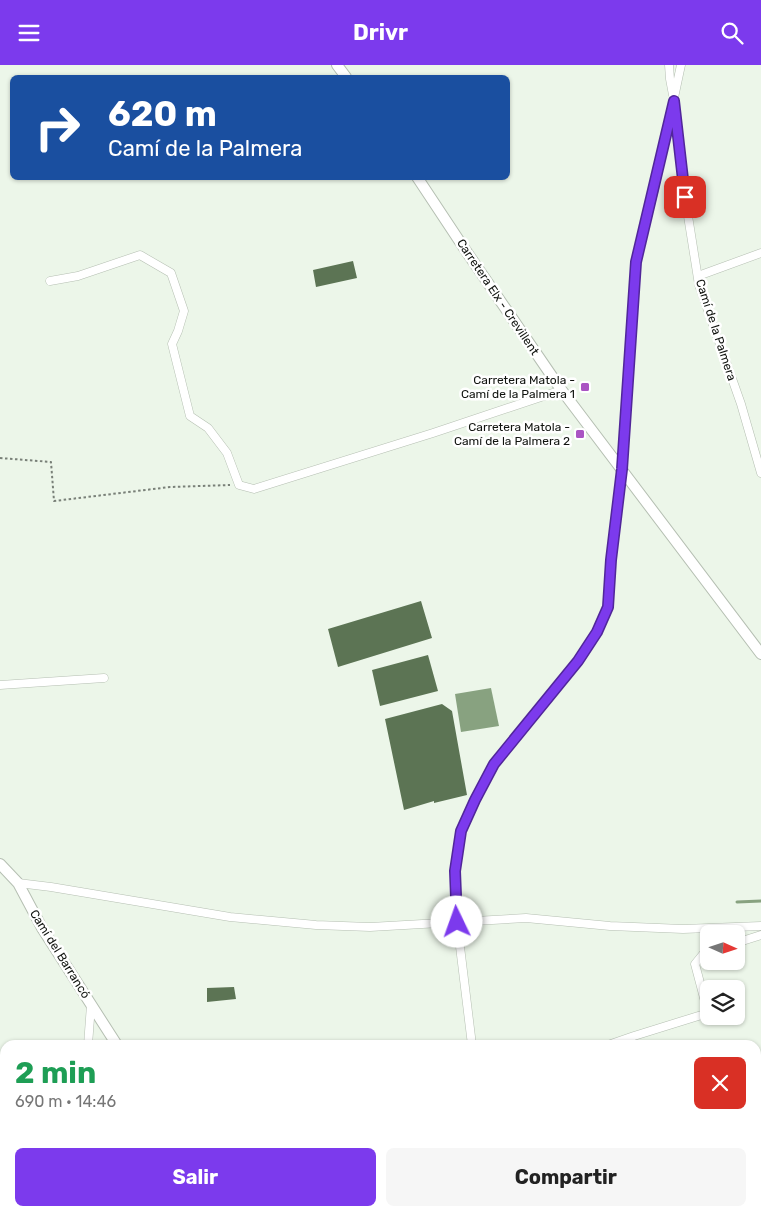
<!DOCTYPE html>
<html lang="es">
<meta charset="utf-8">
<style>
body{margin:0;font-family:Rubik,sans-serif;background:#f6f6f6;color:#222;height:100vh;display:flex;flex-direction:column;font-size:19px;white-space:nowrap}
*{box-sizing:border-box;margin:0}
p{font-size:16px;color:#767676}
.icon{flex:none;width:28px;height:28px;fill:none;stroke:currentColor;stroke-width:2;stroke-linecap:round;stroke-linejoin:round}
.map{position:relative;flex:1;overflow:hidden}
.details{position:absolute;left:0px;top:975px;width:761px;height:176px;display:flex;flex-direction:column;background:#fff;border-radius:15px 15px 0 0;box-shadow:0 1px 4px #0004}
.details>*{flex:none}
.top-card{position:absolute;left:10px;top:10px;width:500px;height:105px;border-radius:8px;box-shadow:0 1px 4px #0004;background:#1a4fa0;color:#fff;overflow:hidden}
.needle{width:32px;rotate:93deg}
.controls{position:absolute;left:700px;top:860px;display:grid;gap:10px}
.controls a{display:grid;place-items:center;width:45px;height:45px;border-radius:8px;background:#fff;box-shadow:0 1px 4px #0004;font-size:25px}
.pin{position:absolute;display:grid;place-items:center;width:42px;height:42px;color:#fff;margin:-21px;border-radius:10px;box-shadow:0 2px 8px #0006}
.me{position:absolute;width:55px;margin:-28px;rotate:357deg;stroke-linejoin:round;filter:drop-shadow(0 0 4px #0008)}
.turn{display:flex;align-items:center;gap:18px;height:105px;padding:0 15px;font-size:22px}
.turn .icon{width:65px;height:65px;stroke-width:2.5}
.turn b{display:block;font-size:35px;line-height:42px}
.round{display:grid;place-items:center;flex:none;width:52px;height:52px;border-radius:8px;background:#f6f6f6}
.headline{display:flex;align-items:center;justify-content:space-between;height:85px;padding:0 15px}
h1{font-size:30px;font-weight:700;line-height:38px;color:#1e9e55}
.button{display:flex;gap:10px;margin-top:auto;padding:10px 15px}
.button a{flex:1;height:58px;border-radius:8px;background:#7c3aed;color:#fff;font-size:20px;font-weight:700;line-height:58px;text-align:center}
.button a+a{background:#f6f6f6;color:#222}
header{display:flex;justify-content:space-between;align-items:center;height:65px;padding:0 15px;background:#7c3aed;color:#fff;font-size:22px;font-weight:700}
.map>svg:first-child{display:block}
.water{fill:#88a280}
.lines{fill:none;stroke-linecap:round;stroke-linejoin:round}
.stream{stroke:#88a280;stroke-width:3}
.building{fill:#5c7454}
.minor-casing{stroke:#b5bfb2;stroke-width:9}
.tertiary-casing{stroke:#b5bfb2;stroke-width:12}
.path{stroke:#798078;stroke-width:2;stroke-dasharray:2.5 2.5;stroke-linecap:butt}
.minor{stroke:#fff;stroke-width:8}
.tertiary{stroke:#fff;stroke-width:10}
.route-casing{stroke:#51269a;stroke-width:12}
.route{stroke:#7c3aed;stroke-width:9}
.poi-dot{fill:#aa54c3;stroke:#fff;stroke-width:2}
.labels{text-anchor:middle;stroke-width:5;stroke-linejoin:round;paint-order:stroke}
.street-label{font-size:12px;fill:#10130f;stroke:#fff}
.poi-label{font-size:12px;fill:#10130f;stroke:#fff;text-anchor:end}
</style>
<header><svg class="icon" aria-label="menu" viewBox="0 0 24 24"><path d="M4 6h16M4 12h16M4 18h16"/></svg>Drivr<svg class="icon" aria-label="search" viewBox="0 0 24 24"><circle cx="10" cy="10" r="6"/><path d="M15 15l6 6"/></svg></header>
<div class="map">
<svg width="761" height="1151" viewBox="0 0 761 1151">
<rect width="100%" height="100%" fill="#ecf6e9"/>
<!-- water -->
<path class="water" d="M 491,623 L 499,661 L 461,667 L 455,629 Z"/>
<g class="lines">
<!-- stream -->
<path class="stream" d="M 737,837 L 761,836"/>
</g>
<!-- building -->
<path class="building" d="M 353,196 L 357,213 L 316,222 L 313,205 Z
M 421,536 L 432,573 L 338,602 L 328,564 Z
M 428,590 L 438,626 L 380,641 L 372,605 Z
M 442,639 L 452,646 L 467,730 L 434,738 L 434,736 L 404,745 L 385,654 Z
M 234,922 L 236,934 L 207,937 L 207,923 Z"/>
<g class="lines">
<!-- minor casing -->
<g class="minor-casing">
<path id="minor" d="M 669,0 L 670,14 L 673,30
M 675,42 L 688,151 L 699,220 L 741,339 L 761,408
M 698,211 L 761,188
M 50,216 L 78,211 L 140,190 L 171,208 L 184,246 L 178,266 L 172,279 L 190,351 L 208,363 L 227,388 L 239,420 L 254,424 L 433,368 L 562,325
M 0,620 L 104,613
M 18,818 L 51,822 L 230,852 L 316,860 L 370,862 L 526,853 L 610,861 L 683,864 L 761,861
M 736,878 L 761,870
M 88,980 L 91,940
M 472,980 L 457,857 L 455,806 L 461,767 L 475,735 L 494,699 L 578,596 L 597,567 L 608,542 L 611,495 L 622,404 L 636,197 L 654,126 L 681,0
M 608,980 L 634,971 L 708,948 L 695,899 L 704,888 L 709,886
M 0,1003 L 5,1004
M 500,1146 L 501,1151
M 699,1146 L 701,1151
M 75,1151 L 76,1146
M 581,1151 L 608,1146"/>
</g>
<!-- tertiary casing -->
<g class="tertiary-casing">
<path id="tertiary" d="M 337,0 L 346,12
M 417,112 L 464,183 L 560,323 L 761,589
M 0,799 L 18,818 L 42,863 L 117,980
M 259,1146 L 264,1151"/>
</g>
<!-- path -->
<path class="path" d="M 0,393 L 51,397 L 54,436 L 170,422 L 230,420"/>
<!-- minor -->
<use href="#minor" class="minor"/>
<!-- tertiary -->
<use href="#tertiary" class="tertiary"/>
</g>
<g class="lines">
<!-- route casing -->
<g class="route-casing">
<path id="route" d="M 457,857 L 455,806 L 461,766 L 475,735 L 494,699 L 578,596 L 597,567 L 608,542 L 611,495 L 622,404 L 636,197 L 674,36 L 685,132"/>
</g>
<!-- route -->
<use href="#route" class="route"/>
</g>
<!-- markers -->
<g class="poi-dot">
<rect x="580" y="317" width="10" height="10" rx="2.5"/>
<rect x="575" y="364" width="10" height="10" rx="2.5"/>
</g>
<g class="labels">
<!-- street labels -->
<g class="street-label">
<text transform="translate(498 232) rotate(56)" y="4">Carretera Elx - Crevillent</text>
<text transform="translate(716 265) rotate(72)" y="4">Camí de la Palmera</text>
<text transform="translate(60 889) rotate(58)" y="4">Camí del Barrancó</text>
</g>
<!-- poi labels -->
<g class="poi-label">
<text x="575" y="319">Carretera Matola -<tspan x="575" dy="14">Camí de la Palmera 1</tspan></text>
<text x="570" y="366">Carretera Matola -<tspan x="570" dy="14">Camí de la Palmera 2</tspan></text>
</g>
</g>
</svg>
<div class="controls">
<a><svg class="needle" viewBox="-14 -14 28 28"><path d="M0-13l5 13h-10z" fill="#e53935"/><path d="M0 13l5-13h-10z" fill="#767676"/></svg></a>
<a><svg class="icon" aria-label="layers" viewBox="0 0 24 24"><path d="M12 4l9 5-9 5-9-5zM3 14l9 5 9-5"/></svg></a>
</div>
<div class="pin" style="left:685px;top:132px;background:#d93025"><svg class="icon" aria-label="arrive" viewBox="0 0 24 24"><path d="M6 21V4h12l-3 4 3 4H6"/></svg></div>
<svg class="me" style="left:457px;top:857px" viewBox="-20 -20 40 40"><circle r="19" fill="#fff"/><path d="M0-13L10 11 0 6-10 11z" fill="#7c3aed"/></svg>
<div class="top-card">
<div class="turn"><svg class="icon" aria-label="right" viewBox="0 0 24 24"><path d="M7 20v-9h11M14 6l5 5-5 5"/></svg><div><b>620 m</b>Camí de la Palmera</div></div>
</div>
<section class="details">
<div class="headline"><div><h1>2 min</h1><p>690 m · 14:46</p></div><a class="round" style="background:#d93025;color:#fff"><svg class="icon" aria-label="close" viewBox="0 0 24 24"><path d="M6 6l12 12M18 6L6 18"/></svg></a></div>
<div class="button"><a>Salir</a><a>Compartir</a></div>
</section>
</div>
